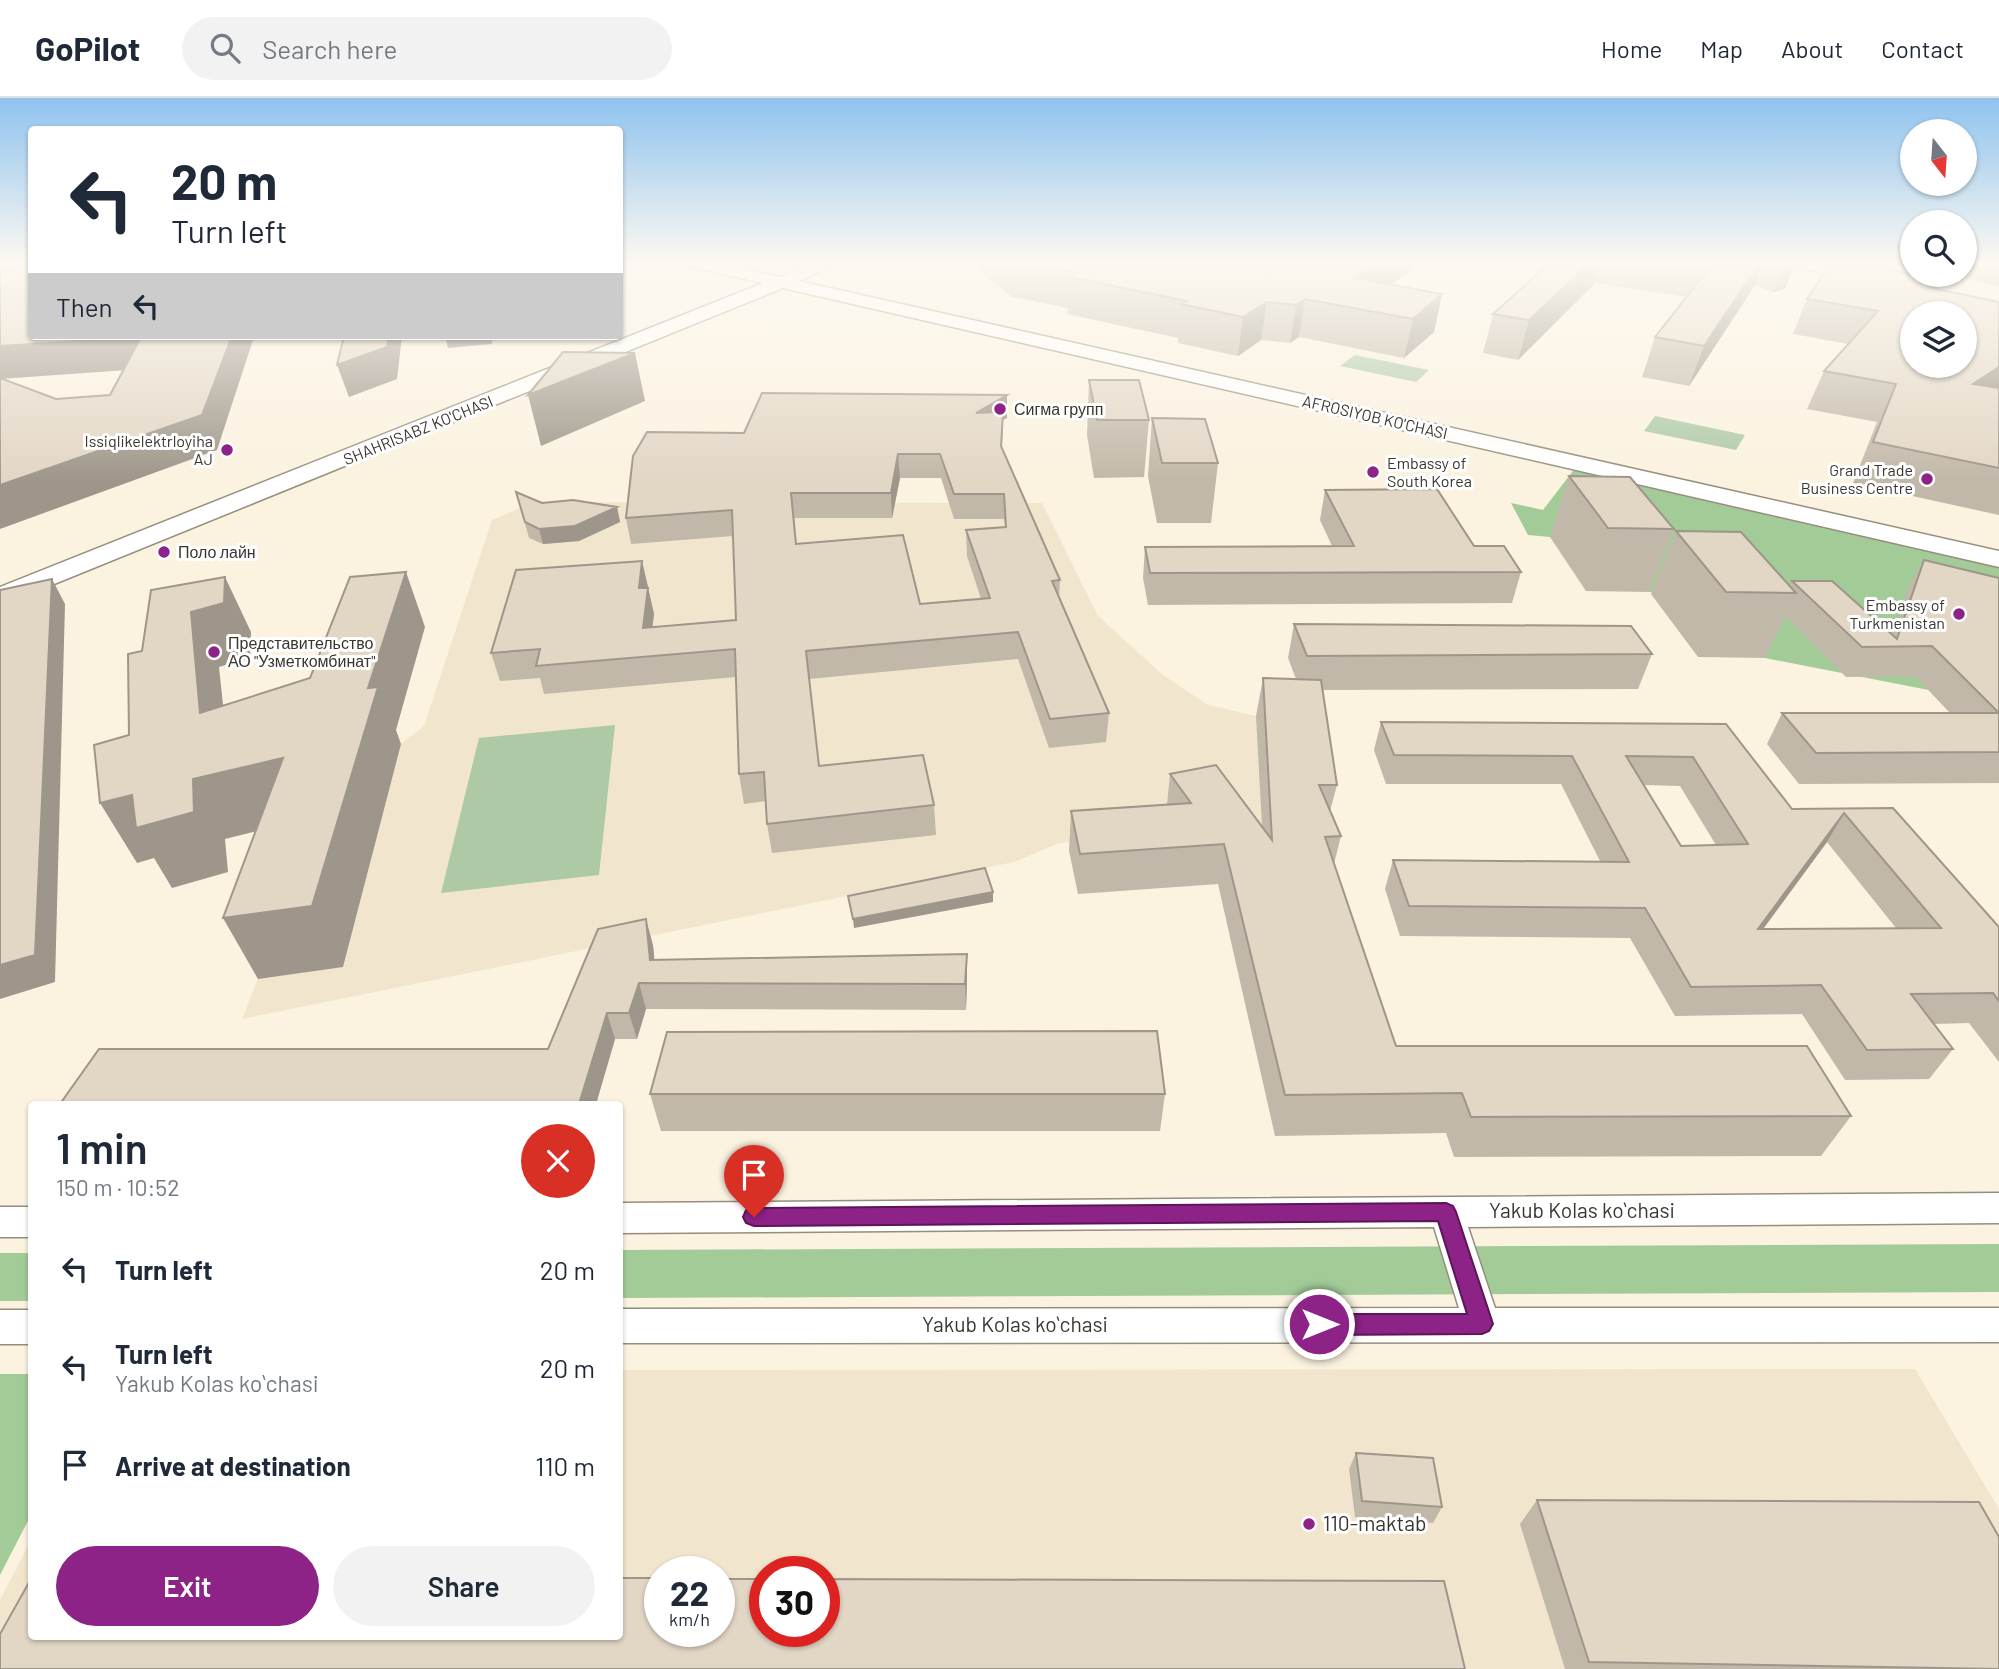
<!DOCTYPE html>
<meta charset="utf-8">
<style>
body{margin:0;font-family:Barlow,sans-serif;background:#f2f2f3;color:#1f2937;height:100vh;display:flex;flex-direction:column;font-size:26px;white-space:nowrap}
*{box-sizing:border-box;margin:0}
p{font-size:23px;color:#747a83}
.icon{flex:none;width:38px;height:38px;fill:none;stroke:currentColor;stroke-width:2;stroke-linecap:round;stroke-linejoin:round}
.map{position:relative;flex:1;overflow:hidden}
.side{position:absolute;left:28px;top:1003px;width:595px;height:539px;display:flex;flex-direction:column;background:#fff;border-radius:7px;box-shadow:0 2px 5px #0004}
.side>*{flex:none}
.hud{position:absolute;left:28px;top:28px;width:595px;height:214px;border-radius:7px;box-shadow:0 2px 5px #0004;background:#fff;color:#1f2937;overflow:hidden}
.needle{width:46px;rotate:163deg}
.tools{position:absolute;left:1900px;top:21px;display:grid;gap:14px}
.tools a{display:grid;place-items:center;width:77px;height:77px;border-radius:50%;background:#fff;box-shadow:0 2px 5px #0004;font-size:35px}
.speed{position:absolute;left:644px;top:1458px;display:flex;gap:14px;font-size:35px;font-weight:700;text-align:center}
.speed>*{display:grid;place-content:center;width:91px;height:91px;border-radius:50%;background:#fff;box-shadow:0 2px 5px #0004;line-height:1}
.speed small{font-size:18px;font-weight:400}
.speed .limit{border:10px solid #d22;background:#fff;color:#111}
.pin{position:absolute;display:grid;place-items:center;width:60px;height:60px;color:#fff;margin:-72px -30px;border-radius:50% 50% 50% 0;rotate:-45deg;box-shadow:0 0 7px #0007}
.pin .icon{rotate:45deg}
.me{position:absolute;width:77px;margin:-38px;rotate:90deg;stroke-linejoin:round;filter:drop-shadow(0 0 5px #0008)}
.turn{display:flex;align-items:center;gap:24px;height:147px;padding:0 28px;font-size:32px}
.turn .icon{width:91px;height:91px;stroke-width:2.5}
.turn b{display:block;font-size:49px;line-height:60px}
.then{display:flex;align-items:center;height:66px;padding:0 28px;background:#0003;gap:14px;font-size:26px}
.round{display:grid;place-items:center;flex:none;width:74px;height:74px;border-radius:37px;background:#f2f2f3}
.head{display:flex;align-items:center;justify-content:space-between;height:119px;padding:0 28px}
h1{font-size:42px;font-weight:600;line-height:52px}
.cta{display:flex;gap:14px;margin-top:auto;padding:14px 28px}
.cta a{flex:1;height:80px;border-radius:42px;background:#8d2287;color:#fff;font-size:28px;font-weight:600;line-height:80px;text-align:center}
.cta a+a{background:#f2f2f3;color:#1f2937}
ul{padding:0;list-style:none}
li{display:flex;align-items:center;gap:21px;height:98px;padding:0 28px}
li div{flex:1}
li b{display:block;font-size:26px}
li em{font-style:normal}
header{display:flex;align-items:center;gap:42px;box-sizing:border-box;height:98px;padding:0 35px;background:#fff;border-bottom:2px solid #e0e1e3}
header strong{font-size:33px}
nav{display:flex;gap:38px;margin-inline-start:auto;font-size:24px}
.search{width:490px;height:63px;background:#f2f2f3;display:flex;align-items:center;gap:18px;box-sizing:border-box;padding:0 24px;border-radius:38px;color:#747a83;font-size:26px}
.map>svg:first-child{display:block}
.built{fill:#f2e5cd;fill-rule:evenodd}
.green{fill:#adc9a6}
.forest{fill:#a2cb98}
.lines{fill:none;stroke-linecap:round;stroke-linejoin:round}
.street-casing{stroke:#968e7d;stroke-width:3}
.primary-casing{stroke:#968e7d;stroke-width:3}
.street{fill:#fff;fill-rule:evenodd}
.primary{fill:#fff;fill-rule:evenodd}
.wall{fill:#c2b8a9;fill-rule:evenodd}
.shaded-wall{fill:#9e968a}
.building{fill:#e2d6c5;stroke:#9e968a;stroke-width:2;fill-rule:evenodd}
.route{fill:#8d2287;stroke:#5c1658;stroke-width:2}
.poi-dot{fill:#8d2287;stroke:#fff;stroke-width:2.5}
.labels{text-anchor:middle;stroke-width:6;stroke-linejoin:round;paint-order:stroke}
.far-poi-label{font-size:16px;fill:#39362f;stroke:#fff;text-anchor:start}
.far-street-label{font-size:16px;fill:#39362f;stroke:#fff}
.near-street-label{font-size:21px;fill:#39362f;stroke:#fff}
.near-poi-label{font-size:21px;fill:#39362f;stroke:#fff;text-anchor:start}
</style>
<header>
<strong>GoPilot</strong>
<div class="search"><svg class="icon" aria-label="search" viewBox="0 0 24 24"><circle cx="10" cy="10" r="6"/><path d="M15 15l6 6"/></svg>Search here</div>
<nav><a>Home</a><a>Map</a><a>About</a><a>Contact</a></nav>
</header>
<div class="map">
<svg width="1999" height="1571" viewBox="0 0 1999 1571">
<rect width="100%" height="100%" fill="#fbf2e0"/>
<!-- built -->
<path class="built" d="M 534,404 L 1042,405 L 1098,518 L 1163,577 L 1208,607 L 1256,618 L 1313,620 L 1327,726 L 1059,745 L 1014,764 L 242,921 L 258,881 L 401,646 L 424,628 L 492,422 Z
M 1915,1271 L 1999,1411 L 1999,1571 L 0,1571 L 0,1502 L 31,1442 L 32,1538 L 620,1538 L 620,1272 ZM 660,1474 L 719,1474 L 719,1533 L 660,1533 ZM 765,1474 L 824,1474 L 824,1533 L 765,1533 Z"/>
<!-- green -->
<path class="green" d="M 1355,257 L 1429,272 L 1416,284 L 1340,268 Z
M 1655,318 L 1745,337 L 1736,352 L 1644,333 Z
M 615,627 L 599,777 L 441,795 L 479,640 Z"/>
<!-- forest -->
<path class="forest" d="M 1576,369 L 1999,466 L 1999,596 L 1944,595 L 1765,560 L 1713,497 L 1649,494 L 1550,439 L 1528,437 L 1511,405 L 1543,412 Z
M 1999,1146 L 1999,1194 L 620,1200 L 620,1152 Z
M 0,1155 L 31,1155 L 31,1203 L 0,1203 Z
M 0,1276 L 31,1276 L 31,1417 L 0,1477 Z"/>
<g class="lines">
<!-- street casing -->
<g class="street-casing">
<path id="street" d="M 1999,1095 L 1999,1125 L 1468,1129 L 1495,1210 L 1999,1210 L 1999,1244 L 620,1245 L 620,1211 L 1459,1210 L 1434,1129 L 620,1135 L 620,1105 Z
M 0,1109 L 32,1109 L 32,1139 L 0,1139 Z
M 0,1212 L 32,1212 L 32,1246 L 0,1246 Z"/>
</g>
<!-- primary casing -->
<g class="primary-casing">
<path id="primary" d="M 679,163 L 711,163 L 780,179 L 818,163 L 842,163 L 799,183 L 1999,453 L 1999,469 L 783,190 L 0,508 L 0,489 L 763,185 L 681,167 Z
M 1782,163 L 1810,163 L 1881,184 L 1884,188 L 1875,193 Z"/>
</g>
<!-- street -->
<use href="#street" class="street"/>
<!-- primary -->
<use href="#primary" class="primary"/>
</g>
<!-- wall -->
<path class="wall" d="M 978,163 L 1424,163 L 1391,187 L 1442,196 L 1434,234 L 1404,260 L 1299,239 L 1290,245 L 1261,242 L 1238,258 L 1178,245 L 1178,240 L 1067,216 L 1068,210 L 1012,199 L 978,172 Z
M 1529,163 L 1796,163 L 1785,191 L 1773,194 L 1755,187 L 1689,288 L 1642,279 L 1655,239 L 1687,199 L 1595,185 L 1518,262 L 1483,255 L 1493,216 L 1549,167 Z
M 1965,163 L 1999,163 L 1999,189 L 1955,177 L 1965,177 Z
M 1941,185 L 1938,191 L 1999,204 L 1999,417 L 1853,385 L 1877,324 L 1807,311 L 1824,273 L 1848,246 L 1793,236 L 1807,201 Z
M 1089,282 L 1149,322 L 1144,379 L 1094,380 L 1087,337 Z
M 1007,320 L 1003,322 L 1002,351 L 1060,482 L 1059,499 L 1109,615 L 1106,644 L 1049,650 L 1018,561 L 809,581 L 819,668 L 934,707 L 936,737 L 772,755 L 767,726 L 766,703 L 744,706 L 739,676 L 736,579 L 544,596 L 540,580 L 500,583 L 491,555 L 642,463 L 654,516 L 652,529 L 736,522 L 733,438 L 631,446 L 626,420 L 744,335 ZM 900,380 L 941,380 L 954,421 L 1004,421 L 1005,429 L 966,432 L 967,458 L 981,501 L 920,506 L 796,446 L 794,420 L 892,420 Z
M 1152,320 L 1218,365 L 1211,425 L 1157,425 L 1148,378 Z
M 1569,378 L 1674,431 L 1649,494 L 1586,493 L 1550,439 Z
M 1325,392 L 1474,448 L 1521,474 L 1512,505 L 1148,507 L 1143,480 L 1145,449 L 1332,448 L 1320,422 Z
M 516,394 L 542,405 L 617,409 L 620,424 L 579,443 L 543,446 L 529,440 Z
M 1676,433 L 1790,488 L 1792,483 L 1893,537 L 1908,491 L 1924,462 L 1999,480 L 1999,685 L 1799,686 L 1767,646 L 1782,615 L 1950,615 L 1915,578 L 1846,579 L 1785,518 L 1765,560 L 1698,559 L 1651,496 Z
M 1294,526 L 1652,556 L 1638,591 L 1323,592 L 1337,687 L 1330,713 L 1341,738 L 1334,766 L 1396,948 L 1851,1018 L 1821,1058 L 1454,1059 L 1446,1035 L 1275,1038 L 1218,786 L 1078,796 L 1069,753 L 1071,713 L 1167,707 L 1170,676 L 1262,728 L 1256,618 L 1263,580 L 1296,581 L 1288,560 Z
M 1381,624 L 1726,626 L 1792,711 L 1893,710 L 1999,829 L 1999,964 L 1969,925 L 1933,926 L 1953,951 L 1929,981 L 1845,982 L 1802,916 L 1675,918 L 1630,840 L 1400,838 L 1385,791 L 1393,762 L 1600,763 L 1561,686 L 1386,686 L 1374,652 ZM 1644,687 L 1680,688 L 1716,747 L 1681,748 ZM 1827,744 L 1896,830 L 1763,831 Z
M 653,847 L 654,862 L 967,882 L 966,912 L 646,911 L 637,941 L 615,941 L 596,1006 L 60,1006 L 548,951 Z
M 650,996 L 1165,996 L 1160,1033 L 661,1033 Z
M 1356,1355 L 1442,1409 L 1433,1425 L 1355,1419 L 1349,1371 Z
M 1537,1402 L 1999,1571 L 1565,1571 L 1520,1426 Z"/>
<!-- shaded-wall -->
<path class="shaded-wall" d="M 1380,163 L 1424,163 L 1357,211 L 1355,180 Z
M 1592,163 L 1602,163 L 1595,185 L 1518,262 L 1529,222 Z
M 1761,163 L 1764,163 L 1755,187 L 1689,288 L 1704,248 Z
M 1785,163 L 1796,163 L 1785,191 L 1773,194 Z
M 1941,185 L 1926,215 L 1927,189 Z
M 1442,196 L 1434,234 L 1404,260 L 1413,221 Z
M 1305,201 L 1299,239 L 1290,245 L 1296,207 Z
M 1267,204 L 1261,242 L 1238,258 L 1243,219 Z
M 232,238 L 266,238 L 253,242 L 217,352 L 0,431 L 0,387 Z
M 389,238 L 402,238 L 397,281 L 349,299 L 337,267 Z
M 445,238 L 492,238 L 492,246 L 448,250 Z
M 141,239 L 155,270 L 0,281 L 0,248 Z
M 635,255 L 645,303 L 541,348 L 528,297 Z
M 1999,269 L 1999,293 L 1973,286 Z
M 1007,297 L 1007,320 L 1003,322 L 1001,372 L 976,315 Z
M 898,356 L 900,380 L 892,420 L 891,395 Z
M 617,409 L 620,424 L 579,443 L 543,446 L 539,431 Z
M 642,463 L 648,489 L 639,490 Z
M 406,474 L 425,529 L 396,632 L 401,646 L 343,869 L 258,881 L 223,820 L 368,590 Z
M 225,479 L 251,534 L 250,560 L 219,569 L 230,672 L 283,660 L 312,719 L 225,741 L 228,774 L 172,790 L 154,760 L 137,765 L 100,705 L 200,615 L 191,514 Z
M 52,481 L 65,506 L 55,884 L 0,901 L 0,867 Z
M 648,490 L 654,516 L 649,557 L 643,530 Z
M 1844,715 L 1827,744 L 1741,861 L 1758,831 Z
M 993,794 L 993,804 L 854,830 L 853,821 Z
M 646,821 L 653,847 L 657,888 L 650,862 Z
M 967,856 L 967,882 L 966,912 L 965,886 Z
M 639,885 L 646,911 L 637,941 L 629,915 Z
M 607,915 L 615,941 L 596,1006 L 579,1006 Z"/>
<!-- building -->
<path class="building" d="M 1012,163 L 1380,163 L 1355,180 L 1442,196 L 1413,221 L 1305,201 L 1296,207 L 1267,204 L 1243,219 L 1181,206 L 1187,203 L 1069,179 L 1077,175 Z
M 1552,163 L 1592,163 L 1529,222 L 1493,216 Z
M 1706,163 L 1761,163 L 1704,248 L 1655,239 L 1714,164 Z
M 1832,163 L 1861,163 L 1941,185 L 1927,189 L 1999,204 L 1999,269 L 1973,286 L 1999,290 L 1999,370 L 1873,344 L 1896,286 L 1824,273 L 1878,213 L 1807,201 ZM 1913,215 L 1965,215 L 1965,268 L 1913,268 Z
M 32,166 L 32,238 L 232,238 L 202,317 L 0,387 L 0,280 L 56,301 L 110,297 L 141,239 L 0,248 L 0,173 Z
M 344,238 L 389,238 L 387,249 L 337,267 Z
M 563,254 L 635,255 L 528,297 Z
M 1089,282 L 1139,282 L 1149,322 L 1097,322 Z
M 762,295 L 1007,297 L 976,315 L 1003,314 L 1001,348 L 1060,482 L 1052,483 L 1109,615 L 1050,621 L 1018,534 L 806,553 L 819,668 L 923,657 L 934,707 L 767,726 L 764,674 L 739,676 L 735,551 L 536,568 L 540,551 L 491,555 L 516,472 L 642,463 L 639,490 L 648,490 L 643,530 L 736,522 L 732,412 L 626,420 L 633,358 L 647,334 L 744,335 ZM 898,356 L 940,356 L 954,396 L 1004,396 L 1006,429 L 966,432 L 990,500 L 920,506 L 903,437 L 796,446 L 791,395 L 891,395 Z
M 1152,320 L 1205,321 L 1218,365 L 1162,365 Z
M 1569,378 L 1630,379 L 1674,431 L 1608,430 Z
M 1437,391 L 1474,448 L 1504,448 L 1521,474 L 1150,475 L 1145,449 L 1354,448 L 1325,392 Z
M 516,394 L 542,405 L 573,402 L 617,409 L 575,428 L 539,431 L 525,424 Z
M 1676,433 L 1741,434 L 1796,495 L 1726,494 Z
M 1924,462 L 1999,480 L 1999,654 L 1816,655 L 1782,615 L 1999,615 L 1932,548 L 1862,549 L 1792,483 L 1832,483 L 1897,541 Z
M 406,474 L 368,590 L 378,589 L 312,808 L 223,820 L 283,660 L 193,681 L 194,714 L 136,730 L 132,697 L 100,705 L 94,647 L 129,637 L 128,556 L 142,553 L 151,492 L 225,479 L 224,505 L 191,514 L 200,615 L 310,580 L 350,479 Z
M 52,481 L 35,857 L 0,867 L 0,492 Z
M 1294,526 L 1631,528 L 1652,556 L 1307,558 Z
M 1263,580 L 1321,582 L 1337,687 L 1319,687 L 1341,738 L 1325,739 L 1396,948 L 1807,948 L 1851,1018 L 1471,1019 L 1462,995 L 1285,997 L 1224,746 L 1080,756 L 1071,713 L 1191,705 L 1170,676 L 1216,667 L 1272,742 Z
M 1381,624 L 1726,626 L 1792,711 L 1893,710 L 1999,829 L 1999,903 L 1993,895 L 1911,896 L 1953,951 L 1867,952 L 1821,887 L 1691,889 L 1645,810 L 1409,808 L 1393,762 L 1629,764 L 1572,658 L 1394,657 ZM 1626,658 L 1693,659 L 1748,746 L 1681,748 ZM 1844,715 L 1941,830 L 1758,831 Z
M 985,770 L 993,794 L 853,821 L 848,798 Z
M 646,821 L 650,862 L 967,856 L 965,886 L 639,885 L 629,915 L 607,915 L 579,1006 L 60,1006 L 99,951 L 548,951 L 598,831 Z
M 1157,933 L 1165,996 L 650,996 L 667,934 Z
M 1356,1355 L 1433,1360 L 1442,1409 L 1362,1403 Z
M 1537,1402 L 1979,1404 L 1999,1439 L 1999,1571 L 1589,1564 Z
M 32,1479 L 32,1538 L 620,1538 L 620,1480 L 660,1480 L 660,1533 L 719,1533 L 719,1481 L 765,1481 L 765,1533 L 824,1533 L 824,1481 L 1444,1483 L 1465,1571 L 0,1571 L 0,1536 Z"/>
<!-- sky -->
<linearGradient id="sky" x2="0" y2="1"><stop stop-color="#8fc3ef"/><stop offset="0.43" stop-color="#fdf9f1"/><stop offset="1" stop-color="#fdf9f1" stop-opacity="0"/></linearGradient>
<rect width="1999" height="383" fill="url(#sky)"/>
<!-- route -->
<path class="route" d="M 1446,1105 L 1453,1108 L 1456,1114 L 1493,1226 L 1489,1233 L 1482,1236 L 1319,1237 L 1311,1234 L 1308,1226 L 1311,1219 L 1319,1216 L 1467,1216 L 1438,1123 L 754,1128 L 746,1125 L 743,1119 L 746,1112 L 754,1110 Z"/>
<!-- markers -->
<g class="poi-dot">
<circle cx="1000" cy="311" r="7"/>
<circle cx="227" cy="352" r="7"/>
<circle cx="1373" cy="374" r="7"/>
<circle cx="1927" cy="381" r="7"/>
<circle cx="164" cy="454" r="7"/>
<circle cx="1959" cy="516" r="7"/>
<circle cx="214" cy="554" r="7"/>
<circle cx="1309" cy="1426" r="7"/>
</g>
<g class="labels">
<!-- far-poi labels -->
<g class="far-poi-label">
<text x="1014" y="317">Сигма групп</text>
<text x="213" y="349" text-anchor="end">Issiqlikelektrloyiha<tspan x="213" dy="18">AJ</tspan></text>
<text x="1387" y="371">Embassy of<tspan x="1387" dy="18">South Korea</tspan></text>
<text x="1913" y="378" text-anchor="end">Grand Trade<tspan x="1913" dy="18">Business Centre</tspan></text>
<text x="178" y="460">Поло лайн</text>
<text x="1945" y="513" text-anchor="end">Embassy of<tspan x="1945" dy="18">Turkmenistan</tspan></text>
<text x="228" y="551">Представительство<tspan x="228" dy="18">АО "Узметкомбинат"</tspan></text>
</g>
<!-- far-street labels -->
<g class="far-street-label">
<text transform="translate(1375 319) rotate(13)" y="6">AFROSIYOB KO'CHASI</text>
<text transform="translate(418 332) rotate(-22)" y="6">SHAHRISABZ KO'CHASI</text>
</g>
<!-- near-street labels -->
<g class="near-street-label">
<text x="1582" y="1120">Yakub Kolas koʻchasi</text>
<text x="1015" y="1234">Yakub Kolas koʻchasi</text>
</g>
<!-- near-poi labels -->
<g class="near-poi-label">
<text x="1323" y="1433">110-maktab</text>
</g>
</g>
</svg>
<div class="tools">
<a><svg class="needle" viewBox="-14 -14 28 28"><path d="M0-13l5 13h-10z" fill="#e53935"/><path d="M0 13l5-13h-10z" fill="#747a83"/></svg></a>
<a><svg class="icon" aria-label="search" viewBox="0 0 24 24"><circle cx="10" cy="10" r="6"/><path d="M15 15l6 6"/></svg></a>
<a><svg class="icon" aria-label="layers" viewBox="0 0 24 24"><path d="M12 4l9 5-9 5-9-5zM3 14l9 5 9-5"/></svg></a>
</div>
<div class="speed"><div>22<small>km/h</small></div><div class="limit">30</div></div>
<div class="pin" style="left:754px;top:1119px;background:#d93025"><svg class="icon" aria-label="arrive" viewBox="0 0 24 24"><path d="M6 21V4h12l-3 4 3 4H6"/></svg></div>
<svg class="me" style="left:1319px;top:1226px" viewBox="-20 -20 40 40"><circle r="17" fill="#8d2287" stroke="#fff" stroke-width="3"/><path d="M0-11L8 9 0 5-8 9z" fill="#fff"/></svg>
<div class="hud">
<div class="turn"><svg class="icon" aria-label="left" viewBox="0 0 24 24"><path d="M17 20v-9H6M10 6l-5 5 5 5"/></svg><div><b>20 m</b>Turn left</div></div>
<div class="then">Then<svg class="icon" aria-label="left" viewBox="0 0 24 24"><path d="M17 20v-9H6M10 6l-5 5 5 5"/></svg></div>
</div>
<section class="side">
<div class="head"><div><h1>1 min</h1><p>150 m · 10:52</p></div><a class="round" style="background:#d93025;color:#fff"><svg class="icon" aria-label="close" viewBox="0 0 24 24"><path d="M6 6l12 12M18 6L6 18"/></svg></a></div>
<ul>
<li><svg class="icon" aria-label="left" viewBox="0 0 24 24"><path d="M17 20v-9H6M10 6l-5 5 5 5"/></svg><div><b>Turn left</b></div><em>20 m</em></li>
<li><svg class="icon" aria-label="left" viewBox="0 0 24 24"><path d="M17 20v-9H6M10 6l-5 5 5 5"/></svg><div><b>Turn left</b><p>Yakub Kolas koʻchasi</p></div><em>20 m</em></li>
<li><svg class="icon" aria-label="arrive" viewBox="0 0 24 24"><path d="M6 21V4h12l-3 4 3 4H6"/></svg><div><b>Arrive at destination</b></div><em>110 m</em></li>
</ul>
<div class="cta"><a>Exit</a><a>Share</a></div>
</section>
</div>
